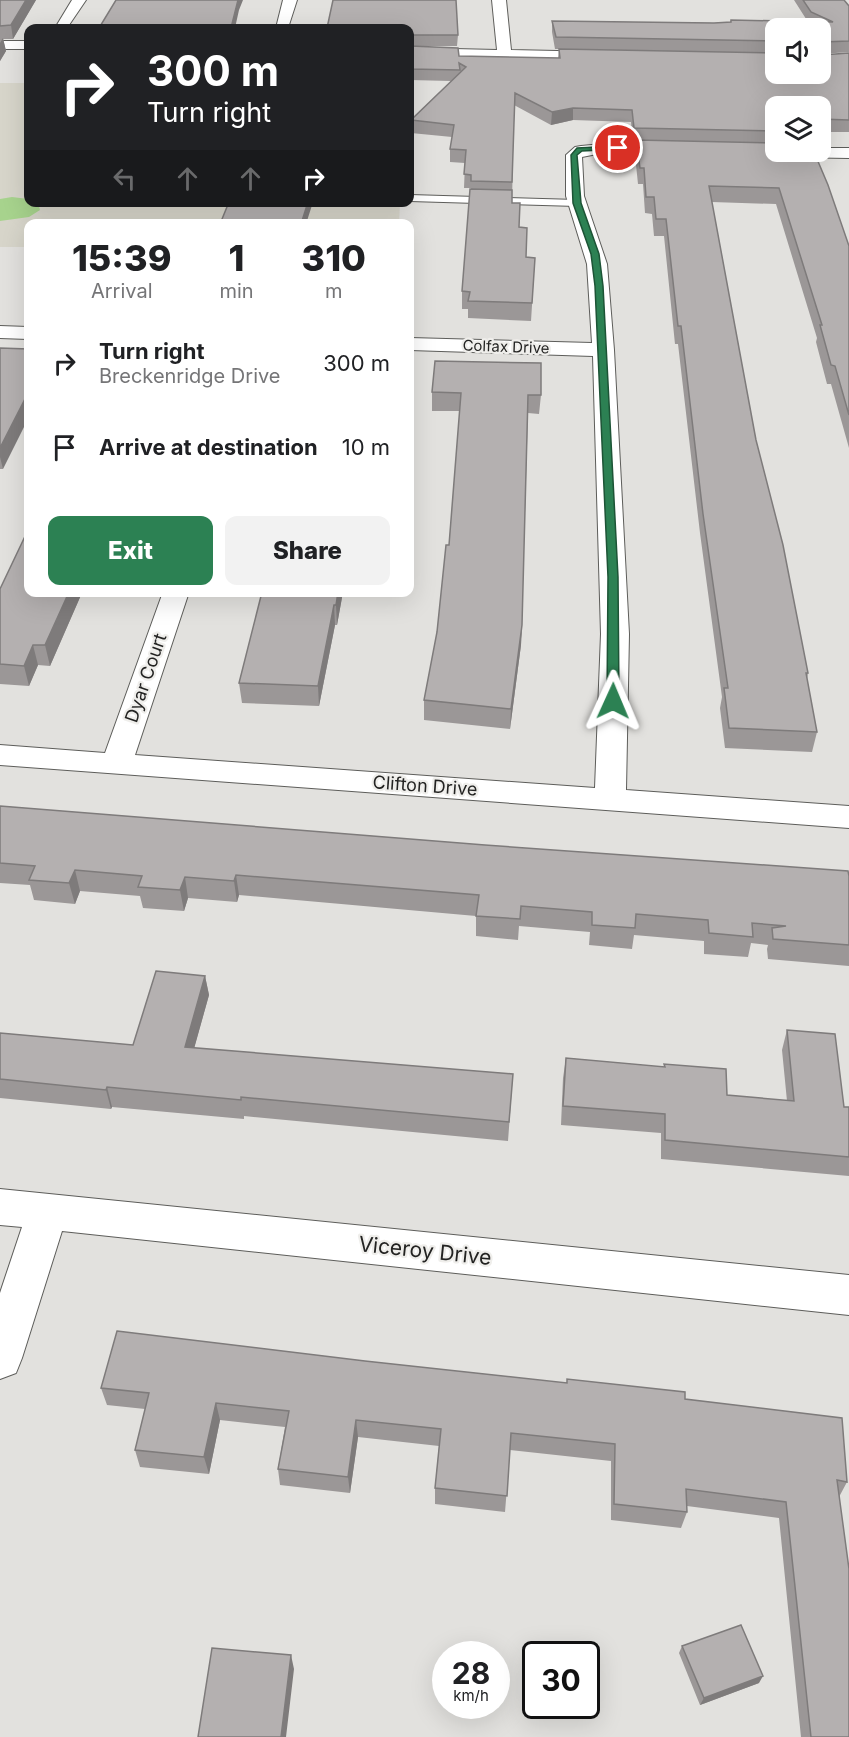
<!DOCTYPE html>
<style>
body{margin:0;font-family:Inter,sans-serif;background:#f2f2f2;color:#202124;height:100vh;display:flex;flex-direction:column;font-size:22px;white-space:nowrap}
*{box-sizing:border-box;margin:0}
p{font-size:20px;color:#757577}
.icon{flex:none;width:33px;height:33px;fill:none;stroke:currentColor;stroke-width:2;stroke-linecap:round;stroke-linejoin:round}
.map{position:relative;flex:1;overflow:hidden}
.panel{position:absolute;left:24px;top:219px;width:390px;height:378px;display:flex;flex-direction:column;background:#fff;border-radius:12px;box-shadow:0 6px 24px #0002}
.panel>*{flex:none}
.banner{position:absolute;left:24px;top:24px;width:390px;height:183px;border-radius:12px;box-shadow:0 6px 24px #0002;background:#202124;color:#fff;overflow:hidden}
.buttons{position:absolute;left:765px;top:18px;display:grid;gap:12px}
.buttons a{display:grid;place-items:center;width:66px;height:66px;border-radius:12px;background:#fff;box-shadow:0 6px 24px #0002;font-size:30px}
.speed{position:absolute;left:432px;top:1641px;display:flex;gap:12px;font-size:30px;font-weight:700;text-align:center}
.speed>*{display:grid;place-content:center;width:78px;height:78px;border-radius:50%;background:#fff;box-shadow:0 6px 24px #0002;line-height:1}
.speed small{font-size:15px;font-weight:400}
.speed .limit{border:3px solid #111;border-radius:9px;background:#fff;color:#111}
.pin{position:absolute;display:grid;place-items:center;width:51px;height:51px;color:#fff;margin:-26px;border:3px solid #fff;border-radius:50%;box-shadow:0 2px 6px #0007}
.me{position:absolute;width:66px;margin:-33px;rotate:1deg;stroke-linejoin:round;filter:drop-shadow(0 0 4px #0008)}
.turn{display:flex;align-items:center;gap:21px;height:126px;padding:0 24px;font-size:27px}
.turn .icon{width:78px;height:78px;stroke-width:2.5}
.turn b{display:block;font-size:42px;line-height:51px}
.lanes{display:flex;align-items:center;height:57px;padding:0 24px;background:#0003;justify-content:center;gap:30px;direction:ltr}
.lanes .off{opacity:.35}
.eta{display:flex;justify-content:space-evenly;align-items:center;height:102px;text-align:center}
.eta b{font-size:36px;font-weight:800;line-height:42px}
.button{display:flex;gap:12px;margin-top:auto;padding:12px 24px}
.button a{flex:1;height:69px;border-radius:12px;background:#2c8153;color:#fff;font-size:24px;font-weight:800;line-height:69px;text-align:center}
.button a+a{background:#f2f2f2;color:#202124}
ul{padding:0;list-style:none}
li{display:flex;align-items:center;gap:18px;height:84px;padding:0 24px}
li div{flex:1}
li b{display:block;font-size:22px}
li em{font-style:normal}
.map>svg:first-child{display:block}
.built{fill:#d7d5ca}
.green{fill:#a7d38d}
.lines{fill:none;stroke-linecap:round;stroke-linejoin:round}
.lane-casing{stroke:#5d5d5a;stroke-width:2}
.street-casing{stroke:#5d5d5a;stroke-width:2}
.lane{fill:#fff;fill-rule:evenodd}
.street{fill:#fff;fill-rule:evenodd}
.wall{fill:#9b9797}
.shaded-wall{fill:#7e7b7b}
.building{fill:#b4b0b0;stroke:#7e7b7b;stroke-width:1.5}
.route{fill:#2c8153;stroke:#1d5436;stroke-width:1.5}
.labels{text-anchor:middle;stroke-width:4.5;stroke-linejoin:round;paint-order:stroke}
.far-street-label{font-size:15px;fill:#232322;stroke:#efeeeb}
.street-label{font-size:18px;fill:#232322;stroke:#efeeeb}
.near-street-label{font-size:21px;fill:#232322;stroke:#efeeeb}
</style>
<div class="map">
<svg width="849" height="1737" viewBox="0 0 849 1737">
<rect width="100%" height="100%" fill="#e2e1de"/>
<!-- built -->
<path class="built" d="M 0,83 L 28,83 L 28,202 L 400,203 L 399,223 L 28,224 L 28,247 L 0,247 Z"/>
<!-- green -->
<path class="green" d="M 12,197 L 28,199 L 28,202 L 38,203 L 40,210 L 29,217 L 0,221 L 0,199 Z"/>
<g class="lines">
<!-- lane casing -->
<g class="lane-casing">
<path id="lane" d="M 410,195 L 577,200 L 582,203 L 577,206 L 410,201 Z"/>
</g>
<!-- street casing -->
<g class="street-casing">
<path id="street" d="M 72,0 L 86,0 L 67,28 L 55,28 Z
M 283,0 L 297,0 L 288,28 L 276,28 Z
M 492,0 L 506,0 L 511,50 L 603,52 L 610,56 L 603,60 L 410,56 L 410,48 L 497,50 Z
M 0,41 L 28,41 L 28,49 L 0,49 Z
M 624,142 L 681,144 L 689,149 L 681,154 L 607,152 L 582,157 L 584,196 L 607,264 L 614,350 L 629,634 L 626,790 L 849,806 L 849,828 L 0,765 L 0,745 L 105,753 L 163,592 L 189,592 L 135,755 L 595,788 L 601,634 L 593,356 L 410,350 L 410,338 L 592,343 L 587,264 L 566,196 L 566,155 L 575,147 L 581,146 Z
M 820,148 L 849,148 L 849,158 L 788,157 L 780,152 L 820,152 Z
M 0,326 L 28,327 L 28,339 L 0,338 Z
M 0,1189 L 849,1275 L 849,1315 L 62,1231 L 22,1358 L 16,1373 L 0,1379 L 0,1293 L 22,1227 L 0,1225 Z"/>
</g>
<!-- lane -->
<use href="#lane" class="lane"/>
<!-- street -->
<use href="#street" class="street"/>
</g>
<!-- wall -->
<path class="wall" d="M 0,0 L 36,0 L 13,39 L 3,39 L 6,51 L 0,61 Z
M 794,0 L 844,0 L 849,6 L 849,52 L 821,54 L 822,55 L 849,53 L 849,132 L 820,132 L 820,106 L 776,106 L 776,152 L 849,246 L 849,448 L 831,384 L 827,384 L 816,342 L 817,338 L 776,204 L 712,202 L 756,440 L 808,673 L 807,679 L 817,732 L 812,752 L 725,748 L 720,708 L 722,697 L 700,533 L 678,344 L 675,344 L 664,236 L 654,236 L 652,214 L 645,213 L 643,184 L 638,184 L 635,155 L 636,141 L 633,141 L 631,122 L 573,120 L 551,125 L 514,105 L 512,203 L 519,227 L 526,257 L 535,258 L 531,321 L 468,318 L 468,309 L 462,309 L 462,291 L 471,189 L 471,188 L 464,188 L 465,163 L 450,162 L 450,149 L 452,137 L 411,133 L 411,120 L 451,81 L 410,80 L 410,28 L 458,35 L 457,46 L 410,46 L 459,56 L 558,58 L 559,49 L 820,74 L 820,28 L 776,28 L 776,53 L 555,49 L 552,32 L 552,21 L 714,23 L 730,22 L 731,20 L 808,22 Z
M 0,348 L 3,469 L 0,469 Z
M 432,392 L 541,395 L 539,414 L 528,413 L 521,645 L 510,729 L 424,720 L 424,700 L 437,632 L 449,545 L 460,411 L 432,411 Z
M 0,589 L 81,595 L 50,666 L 38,665 L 29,686 L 0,684 Z
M 262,592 L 343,592 L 337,625 L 335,625 L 319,706 L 242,703 L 239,683 Z
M 0,806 L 849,876 L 849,966 L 768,959 L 767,949 L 768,945 L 751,943 L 748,957 L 704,954 L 704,941 L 634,935 L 632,949 L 589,945 L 590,932 L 519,926 L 518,940 L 476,936 L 476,916 L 239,895 L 237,902 L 188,898 L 184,911 L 143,908 L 140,896 L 80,891 L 75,904 L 34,900 L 30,885 L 0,883 Z
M 205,976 L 209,995 L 194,1048 L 513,1074 L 508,1141 L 244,1116 L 244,1119 L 112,1107 L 111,1109 L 0,1098 L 0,1033 L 133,1045 Z
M 787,1030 L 844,1107 L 849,1107 L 849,1176 L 661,1159 L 661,1133 L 561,1125 L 563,1078 L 566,1058 L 664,1067 L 664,1064 L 727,1095 L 787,1101 L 782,1050 Z
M 365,1361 L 685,1399 L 847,1482 L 839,1497 L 849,1737 L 801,1737 L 779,1518 L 687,1506 L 687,1512 L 681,1528 L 611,1520 L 611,1461 L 510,1450 L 505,1512 L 435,1504 L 435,1488 L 439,1446 L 358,1437 L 350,1493 L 280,1485 L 278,1469 L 285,1427 L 220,1420 L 209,1474 L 140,1467 L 135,1450 L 145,1409 L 107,1405 L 101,1388 Z
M 682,1646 L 759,1683 L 700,1705 L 679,1653 Z"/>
<!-- shaded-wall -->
<path class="shaded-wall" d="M 26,0 L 36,0 L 13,39 L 11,25 Z
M 238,0 L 243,0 L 239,10 L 235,28 L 231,28 Z
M 3,38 L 6,51 L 0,61 L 0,43 Z
M 573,108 L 573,120 L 551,125 L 552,112 Z
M 308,202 L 313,202 L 306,224 L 301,224 Z
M 28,393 L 28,419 L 3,469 L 0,457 L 0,448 Z
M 69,592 L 80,592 L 81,595 L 50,666 L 45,645 Z
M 338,592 L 343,592 L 337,625 L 336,605 Z
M 334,605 L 335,625 L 319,706 L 318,686 Z
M 522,625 L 521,645 L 510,729 L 511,709 Z
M 33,645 L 38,665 L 29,686 L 24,666 Z
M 75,870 L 80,891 L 75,904 L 69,883 Z
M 236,875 L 239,895 L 237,902 L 234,881 Z
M 185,877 L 188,898 L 184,911 L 180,890 Z
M 205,976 L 209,995 L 189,1067 L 185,1047 Z
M 107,1087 L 112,1107 L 111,1109 L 106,1090 Z
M 216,1403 L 220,1420 L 209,1474 L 204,1457 Z
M 356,1420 L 358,1437 L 350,1493 L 348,1477 Z
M 291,1655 L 294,1669 L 286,1737 L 281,1737 Z
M 763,1676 L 759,1683 L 700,1705 L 704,1698 Z"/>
<!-- building -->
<path class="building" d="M 0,0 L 26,0 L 11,25 L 0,26 Z
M 116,0 L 238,0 L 231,28 L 99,28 Z
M 333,0 L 456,0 L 458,35 L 410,35 L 410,28 L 327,28 Z
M 803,0 L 844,0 L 849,6 L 849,41 L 822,42 L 820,49 L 820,28 L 776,28 L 776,41 L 556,37 L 552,21 L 714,23 L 731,22 L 731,20 L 833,22 L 811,12 Z
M 410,46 L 458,48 L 459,56 L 560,58 L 559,49 L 776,53 L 776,74 L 820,74 L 820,53 L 822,55 L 849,53 L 849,120 L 820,119 L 820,106 L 776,106 L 776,131 L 634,128 L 632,110 L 573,108 L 552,112 L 515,93 L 512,182 L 471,181 L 471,175 L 464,174 L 466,150 L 450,149 L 454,125 L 411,120 L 466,67 L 459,63 L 460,70 L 410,69 Z
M 636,140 L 776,143 L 776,152 L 814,152 L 828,185 L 849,246 L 849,415 L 835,366 L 831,365 L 820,325 L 822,325 L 779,188 L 709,186 L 756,440 L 783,545 L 808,673 L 806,673 L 817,732 L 729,728 L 724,688 L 728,688 L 703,514 L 681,326 L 678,326 L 666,219 L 656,219 L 654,197 L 646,197 L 644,168 L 640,168 Z
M 470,189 L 512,190 L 512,203 L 520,203 L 519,227 L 527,228 L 526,257 L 535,258 L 532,303 L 468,301 L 470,292 L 462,291 Z
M 229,202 L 308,202 L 301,224 L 220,224 Z
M 0,348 L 28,349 L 28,393 L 0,448 Z
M 435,361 L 541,363 L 541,395 L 528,395 L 522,625 L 511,709 L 424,700 L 437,632 L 446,545 L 449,545 L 461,393 L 432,392 Z
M 28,530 L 28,592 L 69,592 L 45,645 L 33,645 L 24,666 L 0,664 L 0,589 Z
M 262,592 L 338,592 L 336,605 L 334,605 L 318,686 L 239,683 Z
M 0,806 L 485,845 L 848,871 L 849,876 L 849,945 L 773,939 L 772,928 L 786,926 L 752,923 L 753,937 L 709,933 L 708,920 L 636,914 L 635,928 L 592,925 L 592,912 L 521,906 L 520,919 L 476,916 L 479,895 L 236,875 L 234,881 L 185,877 L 180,890 L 138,887 L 142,876 L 75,870 L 69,883 L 29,880 L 35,866 L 0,863 Z
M 156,971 L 205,976 L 185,1047 L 513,1074 L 509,1122 L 241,1097 L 241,1100 L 107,1087 L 106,1090 L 0,1079 L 0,1033 L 133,1045 Z
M 787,1030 L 835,1034 L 844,1107 L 849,1107 L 849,1157 L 665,1140 L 665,1114 L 563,1106 L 566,1058 L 665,1067 L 664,1064 L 726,1069 L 727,1095 L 794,1101 Z
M 117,1331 L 365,1361 L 567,1383 L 567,1379 L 685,1392 L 685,1399 L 842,1418 L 847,1482 L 837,1480 L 849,1569 L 849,1737 L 811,1737 L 786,1502 L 686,1489 L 687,1512 L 614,1504 L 615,1444 L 511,1433 L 507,1496 L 435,1488 L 441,1429 L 356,1420 L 348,1477 L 278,1469 L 289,1411 L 216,1403 L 204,1457 L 135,1450 L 149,1393 L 101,1388 Z
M 741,1625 L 763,1676 L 704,1698 L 682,1646 Z
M 212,1648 L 291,1655 L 281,1737 L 198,1737 Z"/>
<!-- route -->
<path class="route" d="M 618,146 L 620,149 L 582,151 L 577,155 L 581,203 L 599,254 L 603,286 L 618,577 L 619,701 L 613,705 L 607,701 L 608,577 L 595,286 L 591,254 L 573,203 L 571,155 L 577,148 Z"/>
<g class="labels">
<!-- far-street labels -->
<g class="far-street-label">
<text transform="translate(506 347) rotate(2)" y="5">Colfax Drive</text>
</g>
<!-- street labels -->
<g class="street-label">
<text transform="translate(146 678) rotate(-71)" y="6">Dyar Court</text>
<text transform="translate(425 786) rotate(4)" y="6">Clifton Drive</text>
</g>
<!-- near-street labels -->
<g class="near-street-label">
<text transform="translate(425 1251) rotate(6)" y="7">Viceroy Drive</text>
</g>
</g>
</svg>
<div class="buttons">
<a><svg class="icon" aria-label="sound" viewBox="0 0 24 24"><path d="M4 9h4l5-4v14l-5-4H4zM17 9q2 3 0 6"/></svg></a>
<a><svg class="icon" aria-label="layers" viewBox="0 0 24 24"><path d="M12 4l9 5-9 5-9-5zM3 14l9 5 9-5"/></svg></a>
</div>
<div class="speed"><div>28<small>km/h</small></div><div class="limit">30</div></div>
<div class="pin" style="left:618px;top:148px;background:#d93025"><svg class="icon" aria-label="arrive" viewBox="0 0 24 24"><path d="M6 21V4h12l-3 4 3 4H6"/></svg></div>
<svg class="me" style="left:613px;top:701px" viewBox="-20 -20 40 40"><path d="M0-17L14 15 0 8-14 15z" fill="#2c8153" stroke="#fff" stroke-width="4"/></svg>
<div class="banner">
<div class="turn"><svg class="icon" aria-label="right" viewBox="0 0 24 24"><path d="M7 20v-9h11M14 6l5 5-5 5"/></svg><div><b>300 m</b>Turn right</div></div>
<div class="lanes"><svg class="icon off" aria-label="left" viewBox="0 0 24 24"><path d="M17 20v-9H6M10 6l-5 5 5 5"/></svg><svg class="icon off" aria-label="ahead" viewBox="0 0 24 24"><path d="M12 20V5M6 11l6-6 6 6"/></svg><svg class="icon off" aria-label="ahead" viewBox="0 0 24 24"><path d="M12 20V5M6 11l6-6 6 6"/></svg><svg class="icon" aria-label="right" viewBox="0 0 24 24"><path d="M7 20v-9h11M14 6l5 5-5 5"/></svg></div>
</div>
<section class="panel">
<div class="eta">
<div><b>15:39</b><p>Arrival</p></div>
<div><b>1</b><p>min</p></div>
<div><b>310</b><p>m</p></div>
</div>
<ul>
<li><svg class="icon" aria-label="right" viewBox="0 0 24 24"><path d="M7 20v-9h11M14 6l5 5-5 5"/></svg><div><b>Turn right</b><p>Breckenridge Drive</p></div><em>300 m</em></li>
<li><svg class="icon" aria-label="arrive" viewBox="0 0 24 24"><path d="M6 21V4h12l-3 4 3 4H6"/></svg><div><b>Arrive at destination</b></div><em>10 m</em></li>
</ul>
<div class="button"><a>Exit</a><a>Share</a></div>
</section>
</div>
